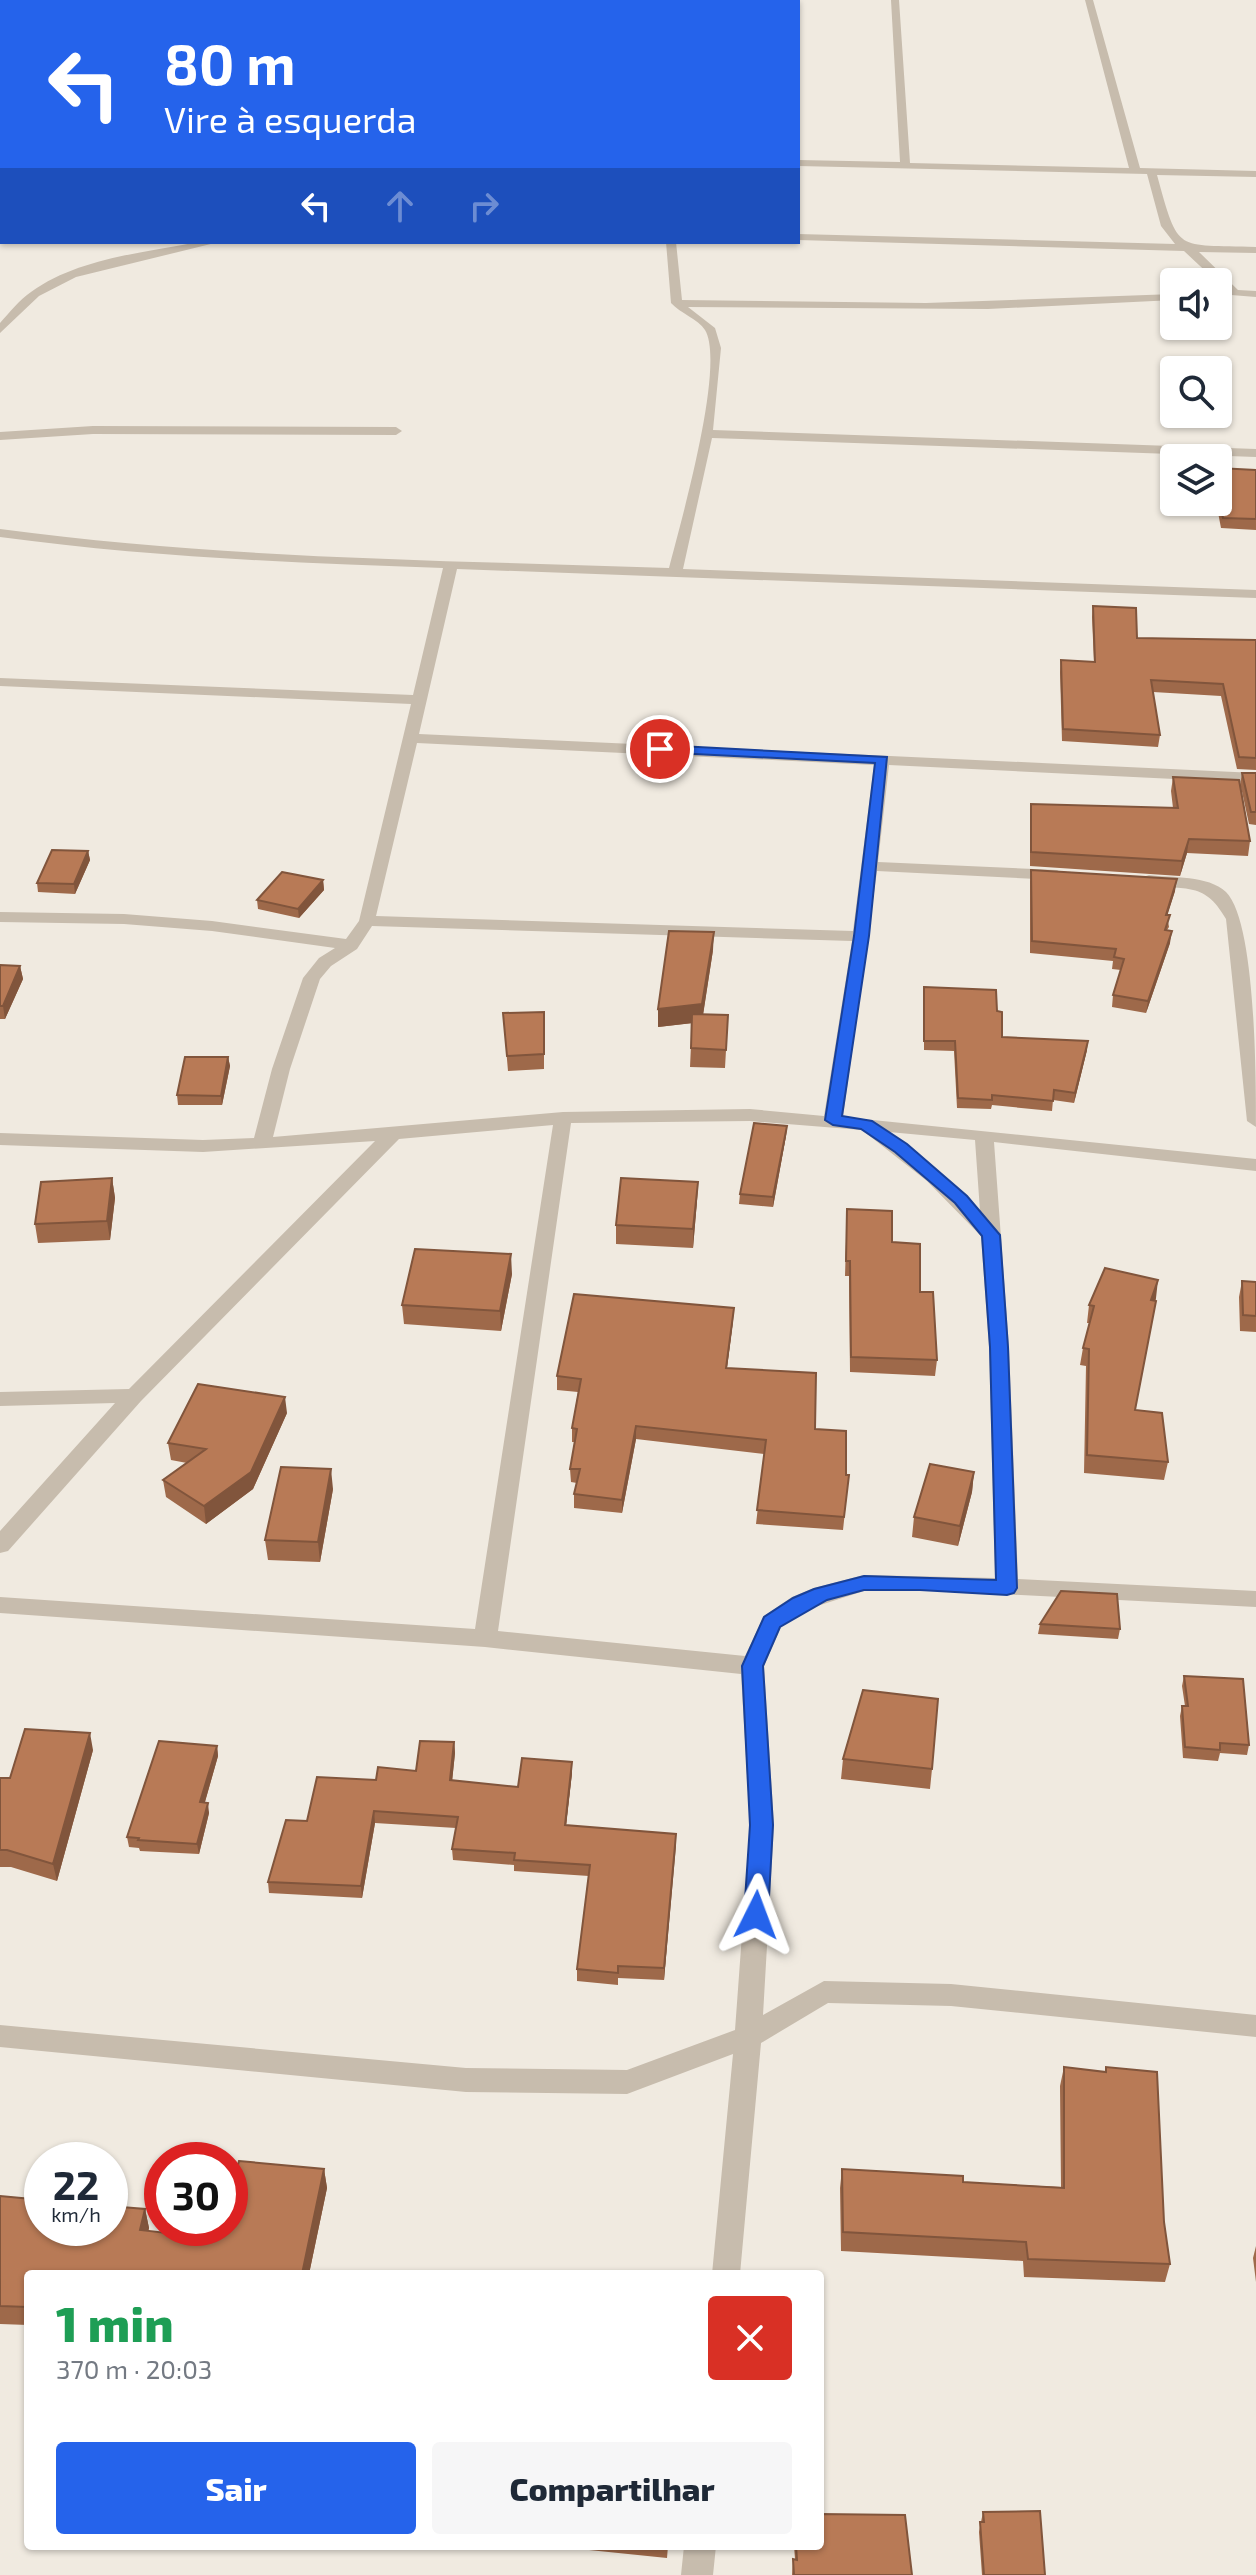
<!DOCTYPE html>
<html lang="pt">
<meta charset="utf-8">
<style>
body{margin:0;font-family:"Exo 2",sans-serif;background:#f6f6f7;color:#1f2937;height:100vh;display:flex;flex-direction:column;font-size:30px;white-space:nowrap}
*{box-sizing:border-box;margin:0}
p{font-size:26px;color:#747a83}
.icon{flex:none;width:44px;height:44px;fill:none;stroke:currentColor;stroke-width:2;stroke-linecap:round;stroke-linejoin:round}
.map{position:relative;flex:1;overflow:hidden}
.panel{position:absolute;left:24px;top:2270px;width:800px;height:280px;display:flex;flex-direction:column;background:#fff;border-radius:8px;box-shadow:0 2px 6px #0004}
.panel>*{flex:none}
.guide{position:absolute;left:0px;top:0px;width:800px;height:244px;box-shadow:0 2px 6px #0004;background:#2563eb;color:#fff;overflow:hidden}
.buttons{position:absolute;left:1160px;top:268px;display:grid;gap:16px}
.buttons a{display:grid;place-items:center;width:72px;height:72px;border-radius:8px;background:#fff;box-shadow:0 2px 6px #0004;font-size:40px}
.speed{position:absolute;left:24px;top:2142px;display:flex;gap:16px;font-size:40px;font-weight:700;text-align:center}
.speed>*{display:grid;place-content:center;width:104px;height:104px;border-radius:50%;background:#fff;box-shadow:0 2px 6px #0004;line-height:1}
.speed small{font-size:20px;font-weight:400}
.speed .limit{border:12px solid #d22;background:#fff;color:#111}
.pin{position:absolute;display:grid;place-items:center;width:68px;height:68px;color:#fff;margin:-34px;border:4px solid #fff;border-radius:50%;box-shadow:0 2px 8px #0007}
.me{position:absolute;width:88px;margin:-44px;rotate:3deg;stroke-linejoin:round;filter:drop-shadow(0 0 6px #0008)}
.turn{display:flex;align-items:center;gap:28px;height:168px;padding:0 32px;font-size:36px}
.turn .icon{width:104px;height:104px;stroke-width:2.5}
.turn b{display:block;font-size:56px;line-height:68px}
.lanes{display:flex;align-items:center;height:76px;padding:0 32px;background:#0003;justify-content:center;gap:40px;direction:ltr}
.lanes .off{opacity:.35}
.round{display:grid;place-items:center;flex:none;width:84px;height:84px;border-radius:8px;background:#f6f6f7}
.headline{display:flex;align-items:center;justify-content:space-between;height:136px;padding:0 32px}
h1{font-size:48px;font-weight:800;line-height:60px;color:#1e9e55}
.action{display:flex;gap:16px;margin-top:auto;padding:16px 32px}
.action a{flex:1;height:92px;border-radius:8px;background:#2563eb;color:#fff;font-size:32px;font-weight:800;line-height:92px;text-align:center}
.action a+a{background:#f6f6f7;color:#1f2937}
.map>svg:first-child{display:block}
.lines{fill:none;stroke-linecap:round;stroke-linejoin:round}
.street{fill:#c7bcad;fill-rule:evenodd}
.wall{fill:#9e694a}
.shaded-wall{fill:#81553c}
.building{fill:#b87a56;stroke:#81553c;stroke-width:2}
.route{fill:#2563eb;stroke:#184099;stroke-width:2}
</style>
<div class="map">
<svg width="1256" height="2575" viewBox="0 0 1256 2575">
<rect width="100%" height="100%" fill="#f0eae0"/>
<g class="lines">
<!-- street -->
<path class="street" d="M 702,0 L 710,0 L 710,2 L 702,2 Z
M 891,0 L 899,0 L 910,163 L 1129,168 L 1085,0 L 1093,0 L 1140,168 L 1256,171 L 1256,177 L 1157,175 C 1179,255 1175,244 1256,247 L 1256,253 L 1199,252 L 1238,290 L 1256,291 L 1256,297 L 1231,295 L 1184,251 L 798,240 L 798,234 L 1175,244 L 1161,226 L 1147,174 L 798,166 L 798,160 L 900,162 Z
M 0,113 L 2,113 L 2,119 L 0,119 Z
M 0,199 L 2,199 L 0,206 Z
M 198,242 L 219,242 L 76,277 L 39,296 L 0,333 L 0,323 C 10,312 19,300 31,292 C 78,258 143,253 198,242 Z
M 666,242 L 676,242 L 682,300 L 926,303 L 1174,294 L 1174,300 L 988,309 L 688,307 L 715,328 L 721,348 L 713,430 L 1256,449 L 1256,457 L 712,438 L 683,569 L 1256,590 L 1256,598 L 457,569 L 419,734 L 1256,773 L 1256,783 L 889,765 L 878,862 L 1057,870 L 1065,875 L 1057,880 L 877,871 L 843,1117 L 1256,1159 L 1256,1171 L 994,1142 L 1009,1347 L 1018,1579 L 1256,1591 L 1256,1607 L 920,1590 L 864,1591 L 808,1609 L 781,1627 L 764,1666 L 774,1825 L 763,2015 L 824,1981 L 951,1984 L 1256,2015 L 1256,2037 L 951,2006 L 828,2003 L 761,2043 L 740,2274 L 712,2274 L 733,2054 L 627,2094 L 466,2092 L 0,2047 L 0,2025 L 466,2068 L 627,2070 L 735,2030 L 750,1825 L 741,1674 L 485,1647 L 0,1613 L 0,1597 L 475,1629 L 553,1125 L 399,1139 L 141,1401 L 8,1551 L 0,1553 L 0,1531 L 115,1403 L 0,1406 L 0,1392 L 129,1389 L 375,1141 L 203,1152 L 0,1145 L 0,1133 L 203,1140 L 254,1138 L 272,1069 L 303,978 L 319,958 L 335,948 L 212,931 L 124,924 L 0,922 L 0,912 L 124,914 L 212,921 L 346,939 L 359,921 L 411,704 L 0,686 L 0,678 L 413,695 L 443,568 C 295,563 147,557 0,537 L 0,529 C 222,559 446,560 669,568 C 680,525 726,365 705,330 C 698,319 680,313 671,303 ZM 417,743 L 874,765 L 853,931 L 376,916 ZM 372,926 L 852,941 L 824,1116 L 750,1109 L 563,1112 L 273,1137 L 290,1069 L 320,979 L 331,966 L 357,949 ZM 750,1121 L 862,1130 L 927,1181 L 981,1236 L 989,1347 L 995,1578 L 864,1575 L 814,1588 L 792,1597 L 764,1616 L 745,1656 L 498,1631 L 571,1123 ZM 889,1132 L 975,1140 L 980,1211 L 940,1173 Z
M 93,426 L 396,427 L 402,431 L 396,435 L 93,434 L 0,440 L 0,432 Z
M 1149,875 C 1172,878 1208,875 1226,892 C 1256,922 1256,1080 1256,1127 L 1247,1121 L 1226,919 C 1203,878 1183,893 1143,883 L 1141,880 L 1143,877 Z
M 684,2546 L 716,2546 L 713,2575 L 681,2575 Z"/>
</g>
<!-- wall -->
<path class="wall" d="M 1218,468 L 1256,470 L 1256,530 L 1221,528 L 1216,502 L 1218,502 Z
M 1093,606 L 1137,638 L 1256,640 L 1256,770 L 1237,769 L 1221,696 L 1153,692 L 1160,735 L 1158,747 L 1062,741 L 1060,672 L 1061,660 L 1094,662 L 1092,617 Z
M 1242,773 L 1256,773 L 1256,825 L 1249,824 L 1241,787 L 1250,841 L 1248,856 L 1187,853 L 1180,876 L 1030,866 L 1030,818 L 1031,804 L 1173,808 L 1171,791 L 1173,777 L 1240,785 Z
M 88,851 L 90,860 L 75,894 L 38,892 L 37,883 Z
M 1031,870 L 1175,891 L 1167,915 L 1169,927 L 1167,930 L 1170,943 L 1146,1013 L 1112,1007 L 1113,995 L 1121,970 L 1112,969 L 1113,961 L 1030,953 L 1030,882 Z
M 323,880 L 324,890 L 299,918 L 258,909 L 257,900 Z
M 713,950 L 703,1014 L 728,1015 L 725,1068 L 690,1067 L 692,1023 L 658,1027 Z
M 0,965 L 20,966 L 23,979 L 5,1019 L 0,1019 Z
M 924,987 L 997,1011 L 1002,1037 L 1087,1050 L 1074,1103 L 1053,1100 L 1052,1111 L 992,1105 L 991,1109 L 957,1108 L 954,1051 L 924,1050 Z
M 544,1012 L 544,1069 L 508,1071 L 503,1013 Z
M 228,1057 L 230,1066 L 222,1105 L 178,1105 L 177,1095 Z
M 787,1126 L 786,1136 L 773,1207 L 739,1204 L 740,1194 Z
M 112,1178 L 115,1198 L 110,1240 L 38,1243 L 35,1224 Z
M 698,1182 L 697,1201 L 693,1248 L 616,1244 L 616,1225 Z
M 847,1209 L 892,1242 L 920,1292 L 937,1360 L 935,1376 L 850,1372 L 849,1276 L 845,1276 Z
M 512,1274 L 501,1331 L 404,1324 L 402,1305 Z
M 1242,1281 L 1256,1282 L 1256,1332 L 1240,1331 L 1239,1297 Z
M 1156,1298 L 1135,1410 L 1168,1462 L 1164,1480 L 1084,1473 L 1086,1366 L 1080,1365 L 1083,1348 L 1090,1323 L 1087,1323 L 1089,1305 Z
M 733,1321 L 727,1368 L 815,1429 L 846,1475 L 849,1475 L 843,1530 L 756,1524 L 764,1454 L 636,1439 L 622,1513 L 574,1508 L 574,1494 L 577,1483 L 571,1482 L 570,1469 L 575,1442 L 572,1442 L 572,1428 L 578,1392 L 557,1390 L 557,1376 Z
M 287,1413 L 253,1489 L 206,1524 L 166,1497 L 163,1480 L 187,1463 L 171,1460 L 168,1443 Z
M 974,1472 L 972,1492 L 958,1546 L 912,1537 L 914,1517 Z
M 333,1489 L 320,1562 L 268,1560 L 265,1540 Z
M 1040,1624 L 1120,1629 L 1118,1639 L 1038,1634 Z
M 1184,1676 L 1249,1745 L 1247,1755 L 1220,1753 L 1218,1761 L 1183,1758 L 1180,1716 L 1182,1706 L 1185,1706 L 1182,1686 Z
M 454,1742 L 455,1753 L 452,1781 L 518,1787 L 572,1773 L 566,1825 L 676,1834 L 664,1980 L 618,1978 L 618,1985 L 577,1981 L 577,1969 L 589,1876 L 514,1871 L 514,1865 L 453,1860 L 452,1849 L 456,1828 L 375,1823 L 362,1898 L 269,1893 L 268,1882 L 307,1821 L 376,1780 L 416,1771 Z
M 217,1746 L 218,1756 L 205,1802 L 209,1813 L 199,1854 L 140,1851 L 139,1848 L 129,1847 L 127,1837 Z
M 93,1750 L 57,1881 L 11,1867 L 0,1867 L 0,1778 L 10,1778 Z
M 843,1759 L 932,1769 L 930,1789 L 841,1779 Z
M 1064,2067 L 1164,2222 L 1170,2264 L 1165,2282 L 1024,2277 L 1023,2261 L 841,2251 L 840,2188 L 842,2169 L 963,2182 L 1061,2187 L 1060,2086 Z
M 324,2169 L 327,2188 L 309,2274 L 28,2274 L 28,2325 L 0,2324 L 0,2196 L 145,2209 L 149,2228 L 148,2231 L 219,2239 Z
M 1256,2246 L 1256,2282 L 1253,2258 Z
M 983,2512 L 1045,2575 L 982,2575 L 979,2532 Z
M 588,2546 L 668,2546 L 667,2558 L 589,2550 Z
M 794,2546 L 820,2546 L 912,2575 L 792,2575 L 793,2559 L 795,2559 Z"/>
<!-- shaded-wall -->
<path class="shaded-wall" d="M 1189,839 L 1187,853 L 1180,876 L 1182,861 Z
M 88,851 L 90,860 L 75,894 L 74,884 Z
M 1177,879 L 1175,891 L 1164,926 L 1166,915 Z
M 323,880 L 324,890 L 299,918 L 298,909 Z
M 1172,931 L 1170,943 L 1146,1013 L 1148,1001 Z
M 714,932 L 713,950 L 702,1022 L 658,1027 L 658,1009 Z
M 20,966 L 23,979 L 5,1019 L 3,1006 Z
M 1088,1041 L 1087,1050 L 1074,1103 L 1075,1093 Z
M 228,1057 L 230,1066 L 222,1105 L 221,1096 Z
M 787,1126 L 786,1136 L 773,1207 L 773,1197 Z
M 112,1178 L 115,1198 L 110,1240 L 107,1221 Z
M 698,1182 L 697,1201 L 693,1248 L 693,1229 Z
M 511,1254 L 512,1274 L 501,1331 L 500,1311 Z
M 1158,1280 L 1156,1298 L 1148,1317 L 1151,1300 Z
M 734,1308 L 733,1321 L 725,1382 L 726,1368 Z
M 285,1397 L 287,1413 L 253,1489 L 206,1524 L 204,1506 Z
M 636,1426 L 636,1439 L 622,1513 L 622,1500 Z
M 331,1469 L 333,1489 L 320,1562 L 318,1542 Z
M 974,1472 L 972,1492 L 958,1546 L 960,1526 Z
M 90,1733 L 93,1750 L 57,1881 L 53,1864 Z
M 454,1742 L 455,1753 L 451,1792 L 450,1780 Z
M 217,1746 L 218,1756 L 202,1812 L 200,1802 Z
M 572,1762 L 572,1773 L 565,1836 L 565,1825 Z
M 208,1803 L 209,1813 L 199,1854 L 197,1844 Z
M 374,1811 L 375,1823 L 362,1898 L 361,1886 Z
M 676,1834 L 676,1846 L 664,1980 L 664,1968 Z
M 324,2169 L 327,2188 L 309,2274 L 302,2274 Z
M 145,2209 L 149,2228 L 144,2249 L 140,2230 Z"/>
<!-- building -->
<path class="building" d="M 1218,468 L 1256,470 L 1256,519 L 1223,518 L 1218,495 Z
M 1093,606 L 1136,608 L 1137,638 L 1256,640 L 1256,758 L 1239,757 L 1223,684 L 1151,680 L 1160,735 L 1063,729 L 1061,660 L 1095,662 Z
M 1242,773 L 1256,773 L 1256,812 L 1251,812 Z
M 1173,777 L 1239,780 L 1250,841 L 1189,839 L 1182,861 L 1031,852 L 1031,804 L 1178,808 Z
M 52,850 L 88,851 L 74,884 L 37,883 Z
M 1031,870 L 1177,879 L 1166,915 L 1170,915 L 1165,930 L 1172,931 L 1148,1001 L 1113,995 L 1124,959 L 1114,957 L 1116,949 L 1032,941 Z
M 282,872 L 323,880 L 298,909 L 257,900 Z
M 669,931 L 714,932 L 702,1004 L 658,1009 Z
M 0,965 L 20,966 L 3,1006 L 0,1006 Z
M 924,987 L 996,990 L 997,1011 L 1002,1012 L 1002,1037 L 1088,1041 L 1075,1093 L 1054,1090 L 1053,1101 L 992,1095 L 992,1100 L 958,1098 L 955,1041 L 924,1041 Z
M 544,1012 L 544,1054 L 507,1056 L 503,1013 Z
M 692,1014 L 728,1015 L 726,1050 L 691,1048 Z
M 185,1057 L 228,1057 L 221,1096 L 177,1095 Z
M 754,1123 L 787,1126 L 773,1197 L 740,1194 Z
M 112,1178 L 107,1221 L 35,1224 L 41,1182 Z
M 621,1178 L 698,1182 L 693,1229 L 616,1225 Z
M 847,1209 L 892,1211 L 892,1242 L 920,1244 L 920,1292 L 933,1292 L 937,1360 L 851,1357 L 850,1261 L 846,1261 Z
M 415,1249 L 511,1254 L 500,1311 L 402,1305 Z
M 1105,1268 L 1158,1280 L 1151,1300 L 1156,1301 L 1135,1410 L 1162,1413 L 1168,1462 L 1087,1455 L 1089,1349 L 1083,1348 L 1094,1306 L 1089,1305 Z
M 1242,1281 L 1256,1282 L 1256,1316 L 1243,1315 Z
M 574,1294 L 734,1308 L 726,1368 L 816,1373 L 815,1429 L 846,1431 L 846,1475 L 849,1475 L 844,1517 L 757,1510 L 766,1440 L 636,1426 L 622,1500 L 574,1494 L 580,1469 L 570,1469 L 577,1429 L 572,1428 L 581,1379 L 557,1376 Z
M 198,1384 L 285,1397 L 251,1472 L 204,1506 L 163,1480 L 206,1449 L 168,1443 Z
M 930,1464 L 974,1472 L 960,1526 L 914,1517 Z
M 281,1467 L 331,1469 L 318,1542 L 265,1540 Z
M 1061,1591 L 1117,1594 L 1120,1629 L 1040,1624 Z
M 1184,1676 L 1243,1679 L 1249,1745 L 1220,1743 L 1220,1750 L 1185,1747 L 1182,1706 L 1188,1706 Z
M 863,1690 L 938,1699 L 932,1769 L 843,1759 Z
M 25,1729 L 90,1733 L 53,1864 L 7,1850 L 0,1850 L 0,1778 L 10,1778 Z
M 159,1741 L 217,1746 L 200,1802 L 208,1803 L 197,1844 L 138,1840 L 139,1838 L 127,1837 Z
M 420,1741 L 454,1742 L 450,1780 L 518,1787 L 522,1758 L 572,1762 L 565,1825 L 676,1834 L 664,1968 L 618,1966 L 618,1973 L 577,1969 L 590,1865 L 514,1860 L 515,1853 L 452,1849 L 458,1817 L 374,1811 L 361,1886 L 268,1882 L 286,1820 L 307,1821 L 317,1777 L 376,1780 L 378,1767 L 416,1771 Z
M 1064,2067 L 1106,2072 L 1106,2067 L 1157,2072 L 1164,2222 L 1170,2264 L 1028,2259 L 1026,2242 L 843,2232 L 842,2169 L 963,2176 L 963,2182 L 1064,2188 Z
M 239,2161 L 324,2169 L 302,2274 L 28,2274 L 28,2307 L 0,2306 L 0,2196 L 42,2200 L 42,2228 L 110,2228 L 110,2206 L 145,2209 L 140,2230 L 219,2239 L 222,2228 L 230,2228 L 230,2196 Z
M 1040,2511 L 1045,2575 L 984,2575 L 980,2522 L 984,2522 L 983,2512 Z
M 820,2514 L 905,2515 L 912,2575 L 794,2575 L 793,2559 L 797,2560 L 796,2546 L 820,2546 Z"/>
<!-- route -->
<path class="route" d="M 660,745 L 887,757 L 869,936 L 842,1116 L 872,1121 L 907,1144 L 967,1196 L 1000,1235 L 1008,1347 L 1017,1588 L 1014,1593 L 1007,1595 L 920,1590 L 864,1590 L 827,1600 L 780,1627 L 763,1666 L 773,1825 L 768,1915 L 764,1922 L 756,1925 L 748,1922 L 744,1915 L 750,1825 L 742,1666 L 764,1617 L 793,1598 L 814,1589 L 864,1576 L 996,1580 L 990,1347 L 982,1236 L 955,1203 L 895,1152 L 861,1129 L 833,1125 L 825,1120 L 854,936 L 875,763 L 655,752 L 653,749 Z"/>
</svg>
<div class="buttons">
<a><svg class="icon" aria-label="sound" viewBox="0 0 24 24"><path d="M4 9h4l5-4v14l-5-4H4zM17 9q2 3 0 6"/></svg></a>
<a><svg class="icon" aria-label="search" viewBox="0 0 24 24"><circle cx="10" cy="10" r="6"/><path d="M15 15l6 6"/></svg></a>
<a><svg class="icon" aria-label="layers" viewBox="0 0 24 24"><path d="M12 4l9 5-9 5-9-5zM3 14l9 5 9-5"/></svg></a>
</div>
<div class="speed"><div>22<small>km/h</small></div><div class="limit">30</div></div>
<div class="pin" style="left:660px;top:749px;background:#d93025"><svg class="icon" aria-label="arrive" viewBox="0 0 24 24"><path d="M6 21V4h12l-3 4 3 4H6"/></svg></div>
<svg class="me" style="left:756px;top:1915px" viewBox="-20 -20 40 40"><path d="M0-17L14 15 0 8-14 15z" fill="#2563eb" stroke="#fff" stroke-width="4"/></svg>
<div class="guide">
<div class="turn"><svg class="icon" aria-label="left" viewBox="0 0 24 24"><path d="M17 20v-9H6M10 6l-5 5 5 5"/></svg><div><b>80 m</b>Vire à esquerda</div></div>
<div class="lanes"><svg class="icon" aria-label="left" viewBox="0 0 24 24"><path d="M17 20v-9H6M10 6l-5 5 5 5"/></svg><svg class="icon off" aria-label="ahead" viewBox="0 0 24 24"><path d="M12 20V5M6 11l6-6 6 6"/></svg><svg class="icon off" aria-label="right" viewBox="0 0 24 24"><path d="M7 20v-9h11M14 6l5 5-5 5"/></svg></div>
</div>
<section class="panel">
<div class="headline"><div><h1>1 min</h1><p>370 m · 20:03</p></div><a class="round" style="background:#d93025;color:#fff"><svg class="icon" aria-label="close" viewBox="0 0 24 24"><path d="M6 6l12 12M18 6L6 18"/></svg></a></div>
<div class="action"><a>Sair</a><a>Compartilhar</a></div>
</section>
</div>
